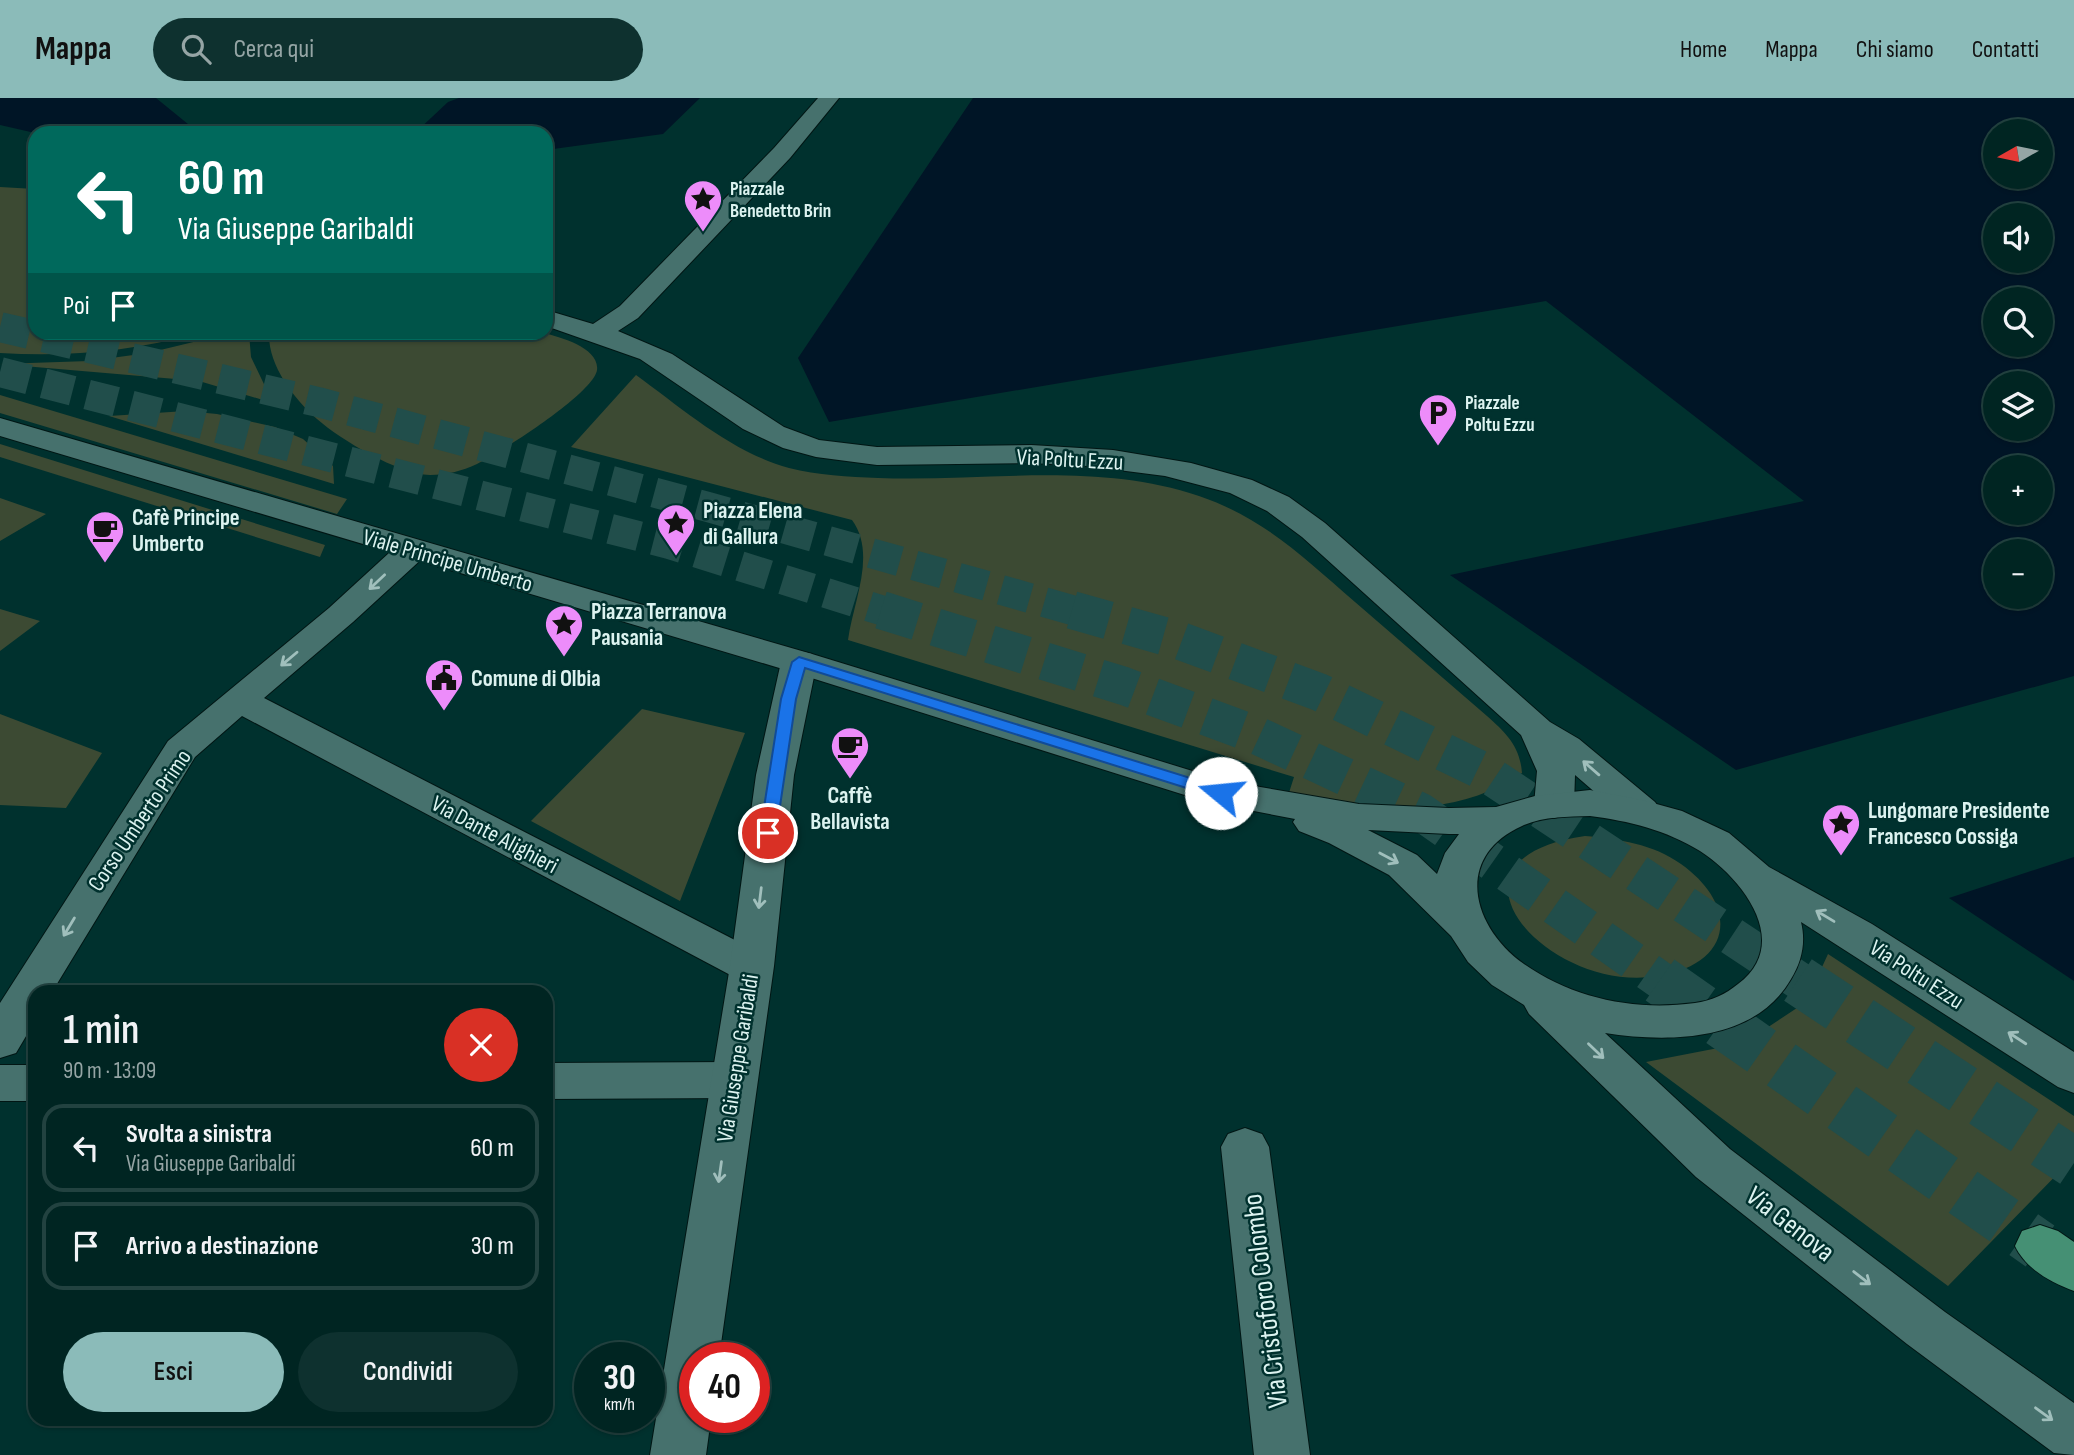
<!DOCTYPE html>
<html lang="it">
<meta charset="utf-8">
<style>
body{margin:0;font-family:"Sofia Sans Condensed",sans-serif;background:#0e312f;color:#f1f3f6;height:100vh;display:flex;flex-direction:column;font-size:26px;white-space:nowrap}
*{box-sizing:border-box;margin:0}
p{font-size:23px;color:#95a5a5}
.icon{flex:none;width:38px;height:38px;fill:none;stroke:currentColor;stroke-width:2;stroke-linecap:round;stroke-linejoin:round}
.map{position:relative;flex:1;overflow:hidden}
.sheet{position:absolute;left:28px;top:887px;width:525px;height:441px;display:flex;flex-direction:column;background:#002522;border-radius:21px;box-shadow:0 2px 5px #0004,0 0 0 2px #224240}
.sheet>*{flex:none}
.hud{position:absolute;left:28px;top:28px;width:525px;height:214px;border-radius:21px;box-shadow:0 2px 5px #0004,0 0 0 2px #224240;background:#00695c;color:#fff;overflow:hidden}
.needle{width:46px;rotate:261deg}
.tools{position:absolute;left:1983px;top:21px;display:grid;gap:14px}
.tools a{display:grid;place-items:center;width:70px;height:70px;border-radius:50%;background:#002522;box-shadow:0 2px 5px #0004,0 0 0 2px #224240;font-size:35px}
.speed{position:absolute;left:574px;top:1244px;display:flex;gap:14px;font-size:35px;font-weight:700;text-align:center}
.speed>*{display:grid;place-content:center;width:91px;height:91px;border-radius:50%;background:#002522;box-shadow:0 2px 5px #0004,0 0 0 2px #224240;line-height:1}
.speed small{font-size:18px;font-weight:400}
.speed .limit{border:10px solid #d22;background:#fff;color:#111}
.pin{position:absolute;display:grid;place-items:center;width:60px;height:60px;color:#fff;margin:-30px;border:4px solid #fff;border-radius:50%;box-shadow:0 2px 7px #0007}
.me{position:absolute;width:77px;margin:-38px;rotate:287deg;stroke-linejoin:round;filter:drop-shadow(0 0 5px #0008)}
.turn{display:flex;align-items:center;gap:24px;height:147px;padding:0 35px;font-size:32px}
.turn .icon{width:91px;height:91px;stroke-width:2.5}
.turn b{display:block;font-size:49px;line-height:60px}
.then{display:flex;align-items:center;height:66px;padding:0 35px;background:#0003;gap:14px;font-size:26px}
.round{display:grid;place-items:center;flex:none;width:74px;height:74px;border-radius:37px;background:#0e312f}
.summary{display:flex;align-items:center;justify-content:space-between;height:119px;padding:0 35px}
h1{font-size:42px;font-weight:600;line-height:52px}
.button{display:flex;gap:14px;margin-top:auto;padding:14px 35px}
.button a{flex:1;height:80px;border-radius:42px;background:#8bbbb9;color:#111;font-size:28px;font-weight:600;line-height:80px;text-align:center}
.button a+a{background:#0e312f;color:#f1f3f6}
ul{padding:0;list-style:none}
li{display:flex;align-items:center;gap:21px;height:88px;margin:0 14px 10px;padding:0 21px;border:4px solid #224240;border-radius:21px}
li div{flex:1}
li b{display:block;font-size:26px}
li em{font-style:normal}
header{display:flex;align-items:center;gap:42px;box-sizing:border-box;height:98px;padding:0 35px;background:#8bbbb9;color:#111}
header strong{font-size:33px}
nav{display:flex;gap:38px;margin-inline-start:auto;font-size:24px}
.search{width:490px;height:63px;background:#0e312f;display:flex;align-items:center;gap:18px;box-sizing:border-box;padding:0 24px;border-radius:38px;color:#95a5a5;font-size:26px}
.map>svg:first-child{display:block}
.green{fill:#3c4a33}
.water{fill:#001526;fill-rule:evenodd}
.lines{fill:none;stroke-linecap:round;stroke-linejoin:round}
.primary-tunnel-far2{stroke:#214e4b;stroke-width:30;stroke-dasharray:30 15;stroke-linecap:butt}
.primary-tunnel-far1{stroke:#214e4b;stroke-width:38;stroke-dasharray:38 19;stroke-linecap:butt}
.primary-tunnel{stroke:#214e4b;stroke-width:50;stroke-dasharray:50 24;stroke-linecap:butt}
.pedestrian-casing{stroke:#011614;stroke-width:2}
.minor-casing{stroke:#011614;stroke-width:2}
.tertiary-casing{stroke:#011614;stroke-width:2}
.primary-casing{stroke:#011614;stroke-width:2}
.pedestrian{fill:#46716d;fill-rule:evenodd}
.minor{fill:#46716d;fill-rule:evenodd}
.tertiary{fill:#46716d;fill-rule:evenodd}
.primary{fill:#459074;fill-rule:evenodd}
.oneway{stroke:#a0bfbc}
.route{fill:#1a73e8;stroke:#114b97;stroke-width:2}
.labels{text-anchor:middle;stroke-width:5;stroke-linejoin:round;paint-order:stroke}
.far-poi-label{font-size:19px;font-weight:bold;fill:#dcf3f0;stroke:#00312e;text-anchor:start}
.street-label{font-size:23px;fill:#dcf3f0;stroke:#00312e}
.poi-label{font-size:23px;font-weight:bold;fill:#dcf3f0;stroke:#00312e;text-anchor:start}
.near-street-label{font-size:28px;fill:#dcf3f0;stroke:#00312e}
</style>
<header>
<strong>Mappa</strong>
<div class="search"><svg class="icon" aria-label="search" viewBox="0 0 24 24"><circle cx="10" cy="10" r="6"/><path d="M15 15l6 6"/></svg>Cerca qui</div>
<nav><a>Home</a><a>Mappa</a><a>Chi siamo</a><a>Contatti</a></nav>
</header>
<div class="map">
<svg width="2074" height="1357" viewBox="0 0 2074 1357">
<rect width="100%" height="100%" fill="#00312e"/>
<!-- green -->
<path class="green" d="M 0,89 L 35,91 L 35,234 L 196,235 C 133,254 65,259 0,255 Z
M 222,235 L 249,235 L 251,259 L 273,305 L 199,283 L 0,266 L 89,263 L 148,255 L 214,239 Z
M 269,235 L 544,235 C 560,239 600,250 597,272 C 594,295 500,355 477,366 C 462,373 446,377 430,377 C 398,376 341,342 317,321 C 293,300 268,267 269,235 Z
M 636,277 C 683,311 731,354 789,370 C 818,377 848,379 878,380 C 985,384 1095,363 1199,398 C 1264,420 1304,460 1355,504 C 1399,542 1443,580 1487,618 C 1506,635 1520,648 1522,675 C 1511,681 1500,688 1489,693 C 1426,720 1352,708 1287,701 L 1294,679 L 848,542 C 853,504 877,456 852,422 L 571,349 Z
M 0,297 L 347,401 L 337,416 L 0,315 Z
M 186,313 L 217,316 L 275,329 L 303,341 L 333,368 L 334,386 L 109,318 Z
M 0,346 L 325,447 L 320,459 L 0,359 Z
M 0,400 L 46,416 L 0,443 Z
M 0,511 L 40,523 L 0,553 Z
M 642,611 L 745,635 L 680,803 L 531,723 Z
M 0,616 L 102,655 L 66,710 L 0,707 Z
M 1585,738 C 1619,741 1653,746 1681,766 C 1741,809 1732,867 1657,878 C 1549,896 1424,761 1585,738 Z
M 1828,856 L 2074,1018 L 2074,1059 L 1948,1188 L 1646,964 L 1744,945 L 1806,904 Z"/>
<!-- water -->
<path class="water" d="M 0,0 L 156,0 L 199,35 L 35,35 L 0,27 Z
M 459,0 L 700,0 L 663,36 L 546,52 L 546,35 L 416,34 L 448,4 Z
M 973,0 L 2074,0 L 2074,578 L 1736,672 L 1450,477 L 1804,403 L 1546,203 L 829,324 L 798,260 ZM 1995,33 L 2040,33 L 2040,79 L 1995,79 ZM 1995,117 L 2040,117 L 2040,163 L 1995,163 ZM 1995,201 L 2040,201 L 2040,247 L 1995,247 ZM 1995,285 L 2040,285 L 2040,331 L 1995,331 ZM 1995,369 L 2040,369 L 2040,415 L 1995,415 ZM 1995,453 L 2040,453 L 2040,499 L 1995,499 Z
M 2074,759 L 2074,883 L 1949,800 Z"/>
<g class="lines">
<!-- primary-tunnel-far2 -->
<path class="primary-tunnel-far2" d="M 0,229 L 318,304 L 708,409 L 1079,514
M 0,274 L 669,446 L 887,514"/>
<!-- primary-tunnel-far1 -->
<path class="primary-tunnel-far1" d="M 881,512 L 1124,588 L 1256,637 L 1421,714 L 1663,884
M 1072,512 L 1178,542 L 1319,594 L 1483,673 L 1801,884"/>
<!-- primary-tunnel -->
<path class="primary-tunnel" d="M 1660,882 L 2040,1148
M 1798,882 L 2074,1065"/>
<!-- pedestrian casing -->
<g class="pedestrian-casing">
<path id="pedestrian" d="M 413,441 L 425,444 L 429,451 L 425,458 L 353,524 L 264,600 L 766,858 L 773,869 L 766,880 L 751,884 L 736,880 L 242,618 L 195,659 L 52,894 L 35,894 L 35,923 L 16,955 L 0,960 L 0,905 L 168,643 L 329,510 L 401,444 Z
M 734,964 L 750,970 L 757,982 L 750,994 L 734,1000 L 546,1001 L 546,965 Z
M 0,967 L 35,967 L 35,1003 L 0,1003 Z"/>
</g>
<!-- minor casing -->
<g class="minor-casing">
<path id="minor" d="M 818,0 L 839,0 L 790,60 L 638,220 L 618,233 L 672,256 L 784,329 L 819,342 L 877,349 L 1031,347 L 1113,352 L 1191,365 L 1252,382 L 1289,399 L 1325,425 L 1550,624 L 1579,641 L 1655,704 L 1661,713 L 1655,722 L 1641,726 L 1627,722 L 1575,677 L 1574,707 L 1568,716 L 1554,720 L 1540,716 L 1534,707 L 1537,673 L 1521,637 L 1302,439 L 1267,413 L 1230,395 L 1165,378 L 1087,368 L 1031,365 L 877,367 L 816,359 L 783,350 L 743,331 L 640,261 L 546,228 L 546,212 L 593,226 L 620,208 L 774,50 Z
M 799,553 L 812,556 L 817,564 L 794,677 L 774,868 L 719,1260 L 695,1260 L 695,1320 L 711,1320 L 706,1357 L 650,1357 L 730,868 L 756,677 L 781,564 L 786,556 Z
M 1245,1030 L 1262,1036 L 1269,1049 L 1310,1357 L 1254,1357 L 1221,1049 L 1228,1036 Z"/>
</g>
<!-- tertiary casing -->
<g class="tertiary-casing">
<path id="tertiary" d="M 0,320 L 812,556 L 1225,683 L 1359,706 L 1449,710 L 1496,709 L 1535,698 L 1590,692 L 1642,702 L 1682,713 L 1729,735 L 1769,769 L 1872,826 L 2074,954 L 2074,995 L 2058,989 L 1801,824 C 1806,844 1802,863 1791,881 C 1755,944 1669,945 1605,935 L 1730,1051 L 1945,1214 L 2074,1305 L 2074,1357 L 2054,1355 L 1907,1246 L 1696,1079 L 1529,916 L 1524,907 L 1492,887 L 1468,864 L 1451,838 L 1389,777 L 1329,745 L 1299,733 L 1293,724 L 1295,721 L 1207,704 L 786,572 L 0,338 ZM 1590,718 C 1629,723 1666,732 1700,753 C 1742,780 1793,845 1738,886 C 1726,896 1711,903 1695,905 C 1635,913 1574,901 1524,866 C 1472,829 1453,759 1522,728 C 1543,718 1567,719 1590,718 ZM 1368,732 L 1449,736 L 1459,736 L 1445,755 L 1437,776 L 1417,757 Z"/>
</g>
<!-- primary casing -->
<g class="primary-casing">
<path id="primary" d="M 2040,1127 L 2058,1133 L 2074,1144 L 2074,1193 C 2050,1184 2026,1171 2015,1148 L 2022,1133 Z"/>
</g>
<!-- pedestrian -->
<use href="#pedestrian" class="pedestrian"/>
<!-- minor -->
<use href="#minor" class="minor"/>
<!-- tertiary -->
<use href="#tertiary" class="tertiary"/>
<!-- primary -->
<use href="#primary" class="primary"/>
</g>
<!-- one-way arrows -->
<defs><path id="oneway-shaft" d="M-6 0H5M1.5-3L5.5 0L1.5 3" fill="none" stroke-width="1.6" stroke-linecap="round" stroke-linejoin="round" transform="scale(1.75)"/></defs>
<g class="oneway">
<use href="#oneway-shaft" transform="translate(377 484) rotate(137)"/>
<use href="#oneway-shaft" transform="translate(289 561) rotate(140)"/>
<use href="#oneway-shaft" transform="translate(1591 670) rotate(-139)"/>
<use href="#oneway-shaft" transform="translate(1389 760) rotate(28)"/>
<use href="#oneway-shaft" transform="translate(760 800) rotate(97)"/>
<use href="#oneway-shaft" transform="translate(1825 818) rotate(-149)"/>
<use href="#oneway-shaft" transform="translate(69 829) rotate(121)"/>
<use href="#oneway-shaft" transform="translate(2017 940) rotate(-147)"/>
<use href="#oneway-shaft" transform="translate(1596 953) rotate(44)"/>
<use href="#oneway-shaft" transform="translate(720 1074) rotate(98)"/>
<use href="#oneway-shaft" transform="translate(1862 1180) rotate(38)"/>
<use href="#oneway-shaft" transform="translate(2044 1316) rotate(36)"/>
</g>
<!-- route -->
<path class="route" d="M 799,559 L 1226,691 L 1229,695 L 1226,699 L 1215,699 L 805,570 L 796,601 L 776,735 L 768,741 L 762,739 L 760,735 L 781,601 L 792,564 Z"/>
<!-- icons -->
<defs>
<g id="sight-pin" transform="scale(2.0125)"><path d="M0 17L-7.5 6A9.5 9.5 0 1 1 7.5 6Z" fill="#ed8cfa" stroke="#00312e"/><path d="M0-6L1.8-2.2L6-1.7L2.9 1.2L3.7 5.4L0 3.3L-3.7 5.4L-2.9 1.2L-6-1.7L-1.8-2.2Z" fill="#111"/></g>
<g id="parking-pin" transform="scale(2.0125)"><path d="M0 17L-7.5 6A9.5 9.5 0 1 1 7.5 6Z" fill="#ed8cfa" stroke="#00312e"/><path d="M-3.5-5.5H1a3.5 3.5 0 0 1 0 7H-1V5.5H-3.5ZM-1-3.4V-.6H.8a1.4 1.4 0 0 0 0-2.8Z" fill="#111"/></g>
<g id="cafe-pin" transform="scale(2.0125)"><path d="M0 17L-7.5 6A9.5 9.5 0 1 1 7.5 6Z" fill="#ed8cfa" stroke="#00312e"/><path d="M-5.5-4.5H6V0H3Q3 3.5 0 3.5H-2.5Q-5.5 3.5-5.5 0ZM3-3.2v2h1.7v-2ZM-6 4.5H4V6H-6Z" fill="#111"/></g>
<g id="civic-pin" transform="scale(2.0125)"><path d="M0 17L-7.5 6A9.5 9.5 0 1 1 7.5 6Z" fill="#ed8cfa" stroke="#00312e"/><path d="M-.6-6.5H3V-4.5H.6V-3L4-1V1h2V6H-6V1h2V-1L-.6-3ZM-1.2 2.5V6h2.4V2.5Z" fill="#111"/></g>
</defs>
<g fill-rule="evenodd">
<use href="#sight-pin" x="703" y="101"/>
<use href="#parking-pin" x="1438" y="315"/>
<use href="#sight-pin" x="676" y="425"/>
<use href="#cafe-pin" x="105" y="432"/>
<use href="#sight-pin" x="564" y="526"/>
<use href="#civic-pin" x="444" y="580"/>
<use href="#cafe-pin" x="850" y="648"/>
<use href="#sight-pin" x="1841" y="725"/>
</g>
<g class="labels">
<!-- far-poi labels -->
<g class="far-poi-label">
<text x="730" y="97">Piazzale<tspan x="730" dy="22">Benedetto Brin</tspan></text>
<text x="1465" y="311">Piazzale<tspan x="1465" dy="22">Poltu Ezzu</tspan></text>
</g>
<!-- street labels -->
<g class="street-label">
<text transform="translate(1070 361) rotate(3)" y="8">Via Poltu Ezzu</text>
<text transform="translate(448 462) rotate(16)" y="8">Viale Principe Umberto</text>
<text transform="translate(139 722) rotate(-56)" y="8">Corso Umberto Primo</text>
<text transform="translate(495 736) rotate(28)" y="8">Via Dante Alighieri</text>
<text transform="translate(1917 876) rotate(33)" y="8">Via Poltu Ezzu</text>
<text transform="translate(737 960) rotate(-81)" y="8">Via Giuseppe Garibaldi</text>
</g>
<!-- poi labels -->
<g class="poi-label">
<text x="703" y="420">Piazza Elena<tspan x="703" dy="26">di Gallura</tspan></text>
<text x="132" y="427">Cafè Principe<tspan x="132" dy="26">Umberto</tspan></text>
<text x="591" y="521">Piazza Terranova<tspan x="591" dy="26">Pausania</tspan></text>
<text x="471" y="588">Comune di Olbia</text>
<text x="850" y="705" text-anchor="middle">Caffè<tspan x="850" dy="26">Bellavista</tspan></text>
<text x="1868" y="720">Lungomare Presidente<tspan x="1868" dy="26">Francesco Cossiga</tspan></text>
</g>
<!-- near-street labels -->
<g class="near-street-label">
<text transform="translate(1791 1125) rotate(38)" y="10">Via Genova</text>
<text transform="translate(1264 1203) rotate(-97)" y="10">Via Cristoforo Colombo</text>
</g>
</g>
</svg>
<div class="tools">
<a><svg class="needle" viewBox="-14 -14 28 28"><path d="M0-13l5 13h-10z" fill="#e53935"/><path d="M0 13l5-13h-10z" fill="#95a5a5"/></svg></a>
<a><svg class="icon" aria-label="sound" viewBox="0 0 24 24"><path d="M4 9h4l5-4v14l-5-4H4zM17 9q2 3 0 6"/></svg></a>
<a><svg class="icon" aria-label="search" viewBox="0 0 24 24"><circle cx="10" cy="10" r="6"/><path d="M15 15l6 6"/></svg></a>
<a><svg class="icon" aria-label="layers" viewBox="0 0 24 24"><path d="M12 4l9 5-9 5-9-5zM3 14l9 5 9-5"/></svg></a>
<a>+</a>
<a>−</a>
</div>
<div class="speed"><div>30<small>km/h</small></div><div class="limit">40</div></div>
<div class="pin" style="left:768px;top:735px;background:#d93025"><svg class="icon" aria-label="arrive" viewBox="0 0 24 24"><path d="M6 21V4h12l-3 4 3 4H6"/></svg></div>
<svg class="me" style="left:1221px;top:695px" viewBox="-20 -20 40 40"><circle r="19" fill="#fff"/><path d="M0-13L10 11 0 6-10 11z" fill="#1a73e8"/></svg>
<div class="hud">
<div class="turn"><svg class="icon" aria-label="left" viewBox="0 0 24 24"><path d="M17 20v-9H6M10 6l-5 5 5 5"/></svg><div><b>60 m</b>Via Giuseppe Garibaldi</div></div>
<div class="then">Poi<svg class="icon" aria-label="arrive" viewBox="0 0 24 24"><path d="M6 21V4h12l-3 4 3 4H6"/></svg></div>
</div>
<section class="sheet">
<div class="summary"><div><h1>1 min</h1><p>90 m · 13:09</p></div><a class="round" style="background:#d93025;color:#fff"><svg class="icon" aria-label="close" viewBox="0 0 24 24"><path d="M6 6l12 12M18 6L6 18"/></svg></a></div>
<ul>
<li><svg class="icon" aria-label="left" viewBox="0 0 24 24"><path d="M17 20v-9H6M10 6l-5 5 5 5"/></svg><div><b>Svolta a sinistra</b><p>Via Giuseppe Garibaldi</p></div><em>60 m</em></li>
<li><svg class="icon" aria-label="arrive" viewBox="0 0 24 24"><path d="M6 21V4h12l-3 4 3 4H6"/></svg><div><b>Arrivo a destinazione</b></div><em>30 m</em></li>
</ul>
<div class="button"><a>Esci</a><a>Condividi</a></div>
</section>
</div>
